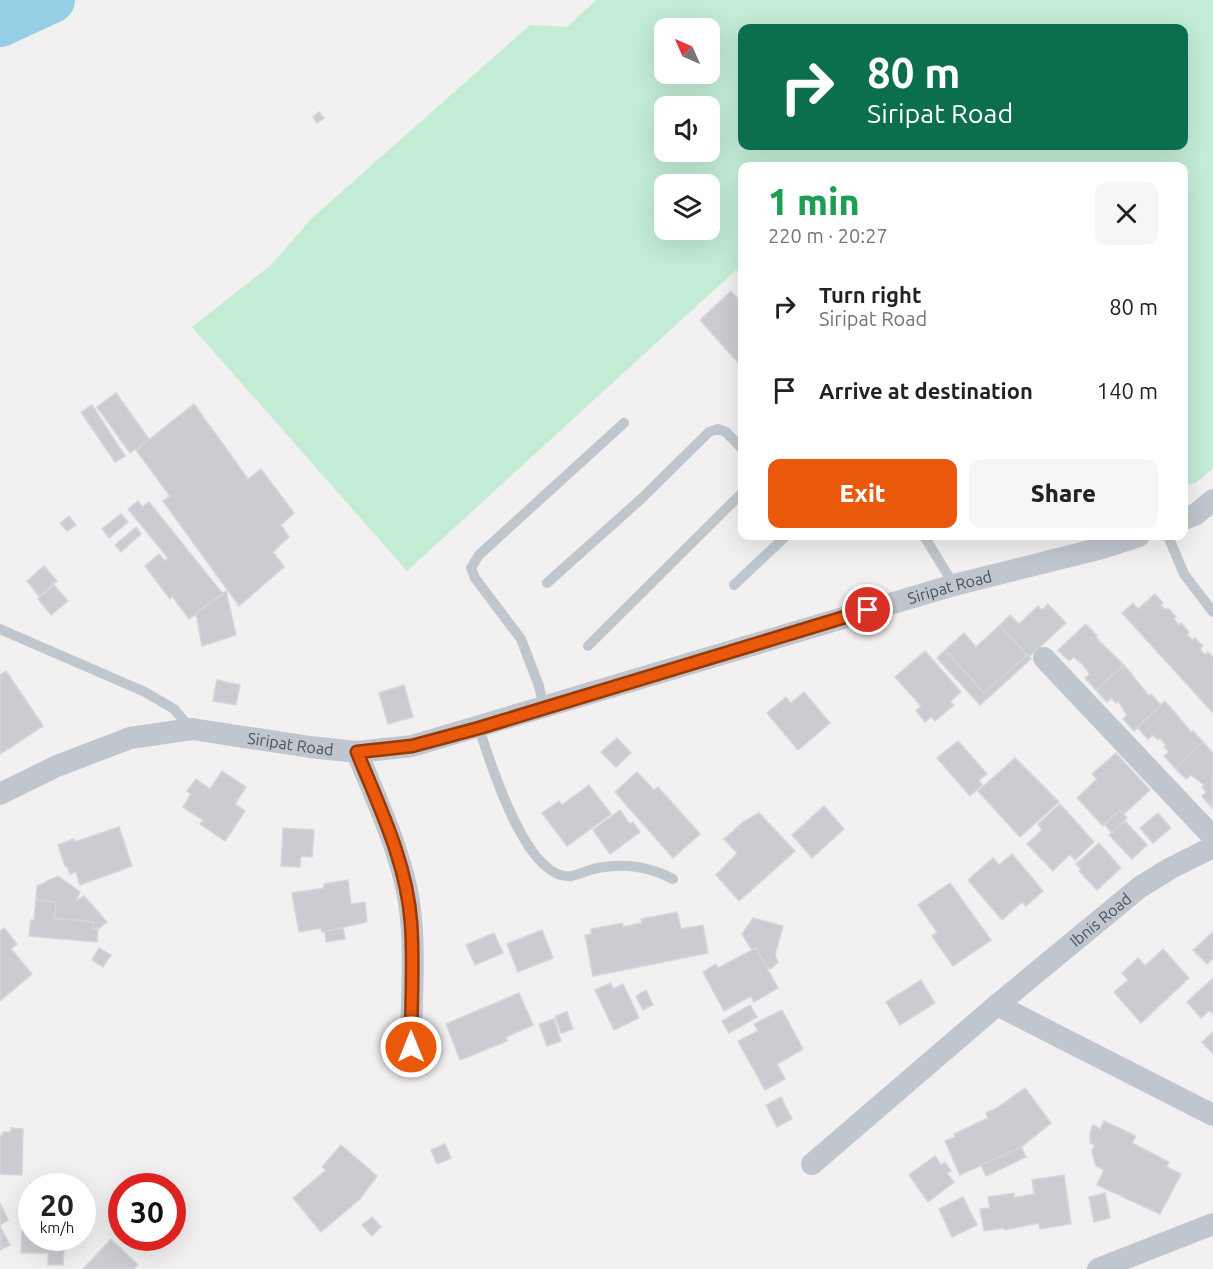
<!DOCTYPE html>
<meta charset="utf-8">
<style>
body{margin:0;font-family:Ubuntu,sans-serif;background:#f6f6f6;color:#222;height:100vh;display:flex;flex-direction:column;font-size:22px;white-space:nowrap}
*{box-sizing:border-box;margin:0}
p{font-size:20px;color:#767676}
.icon{flex:none;width:33px;height:33px;fill:none;stroke:currentColor;stroke-width:2;stroke-linecap:round;stroke-linejoin:round}
.map{position:relative;flex:1;overflow:hidden}
.drawer{position:absolute;left:738px;top:162px;width:450px;height:378px;display:flex;flex-direction:column;background:#fff;border-radius:12px;box-shadow:0 6px 24px #0002}
.drawer>*{flex:none}
.banner{position:absolute;left:738px;top:24px;width:450px;height:126px;border-radius:12px;box-shadow:0 6px 24px #0002;background:#0b6e4f;color:#fff;overflow:hidden}
.needle{width:39px;rotate:315deg}
.buttons{position:absolute;left:654px;top:18px;display:grid;gap:12px}
.buttons a{display:grid;place-items:center;width:66px;height:66px;border-radius:12px;background:#fff;box-shadow:0 6px 24px #0002;font-size:30px}
.speed{position:absolute;left:18px;top:1173px;display:flex;gap:12px;font-size:30px;font-weight:700;text-align:center}
.speed>*{display:grid;place-content:center;width:78px;height:78px;border-radius:50%;background:#fff;box-shadow:0 6px 24px #0002;line-height:1}
.speed small{font-size:15px;font-weight:400}
.speed .limit{border:9px solid #d22;background:#fff;color:#111}
.pin{position:absolute;display:grid;place-items:center;width:51px;height:51px;color:#fff;margin:-26px;border:3px solid #fff;border-radius:50%;box-shadow:0 2px 6px #0007}
.me{position:absolute;width:66px;margin:-33px;rotate:0deg;stroke-linejoin:round;filter:drop-shadow(0 0 4px #0008)}
.turn{display:flex;align-items:center;gap:21px;height:126px;padding:0 30px;font-size:27px}
.turn .icon{width:78px;height:78px;stroke-width:2.5}
.turn b{display:block;font-size:42px;line-height:51px}
.round{display:grid;place-items:center;flex:none;width:63px;height:63px;border-radius:12px;background:#f6f6f6}
.head{display:flex;align-items:center;justify-content:space-between;height:102px;padding:0 30px}
h1{font-size:36px;font-weight:800;line-height:45px;color:#1e9e55}
.button{display:flex;gap:12px;margin-top:auto;padding:12px 30px}
.button a{flex:1;height:69px;border-radius:12px;background:#ea580c;color:#fff;font-size:24px;font-weight:800;line-height:69px;text-align:center}
.button a+a{background:#f6f6f6;color:#222}
ul{padding:0;list-style:none}
li{display:flex;align-items:center;gap:18px;height:84px;padding:0 30px}
li div{flex:1}
li b{display:block;font-size:22px}
li em{font-style:normal}
.map>svg:first-child{display:block}
.green{fill:#c3ecd5;fill-rule:evenodd}
.lines{fill:none;stroke-linecap:round;stroke-linejoin:round}
.river{stroke:#94cfe5;stroke-width:46}
.building{fill:#cbccd2;stroke:#d5d6db;stroke-width:1.5}
.lane{stroke:#c0c6ce;stroke-width:10}
.street{stroke:#c0c6ce;stroke-width:22}
.route-casing{stroke:#983908;stroke-width:15}
.route{stroke:#ea580c;stroke-width:10}
.labels{text-anchor:middle;stroke-width:4.5;stroke-linejoin:round;paint-order:stroke}
.street-label{font-size:16px;fill:#4a525c;stroke:#fff}
</style>
<div class="map">
<svg width="1213" height="1269" viewBox="0 0 1213 1269">
<rect width="100%" height="100%" fill="#f2f0f0"/>
<!-- green -->
<path class="green" d="M 596,0 L 1213,0 L 1213,468 L 1197,482 L 1184,486 L 1184,166 L 742,166 L 742,277 L 736,270 L 407,571 L 192,327 L 271,265 L 312,218 L 530,25 L 567,27 ZM 664,28 L 710,28 L 710,74 L 664,74 ZM 742,28 L 1184,28 L 1184,146 L 742,146 ZM 664,106 L 710,106 L 710,152 L 664,152 ZM 664,184 L 710,184 L 710,230 L 664,230 Z"/>
<g class="lines">
<!-- river -->
<path class="river" d="M 0,24 L 52,0"/>
</g>
<!-- building -->
<path class="building" d="M 319,112 L 324,118 L 317,123 L 313,117 Z
M 731,291 L 742,303 L 742,367 L 700,320 Z
M 116,393 L 149,439 L 130,453 L 97,407 Z
M 194,404 L 248,479 L 261,469 L 294,513 L 281,525 L 289,537 L 273,552 L 284,567 L 239,606 L 163,501 L 170,496 L 136,450 Z
M 92,405 L 125,456 L 115,462 L 81,412 Z
M 138,501 L 142,507 L 149,502 L 223,594 L 189,619 L 172,596 L 170,599 L 145,566 L 159,554 L 165,561 L 168,558 L 128,509 Z
M 121,514 L 128,522 L 109,538 L 102,529 Z
M 69,516 L 76,525 L 67,531 L 60,523 Z
M 136,527 L 141,534 L 121,552 L 115,545 Z
M 44,566 L 57,581 L 39,596 L 27,581 Z
M 54,585 L 68,601 L 51,615 L 38,599 Z
M 226,591 L 236,635 L 202,646 L 196,613 Z
M 1155,594 L 1163,603 L 1161,605 L 1166,610 L 1168,608 L 1176,617 L 1174,619 L 1179,625 L 1181,623 L 1189,632 L 1187,635 L 1193,640 L 1195,638 L 1203,646 L 1200,649 L 1205,655 L 1208,652 L 1213,657 L 1213,713 L 1122,613 L 1133,603 L 1138,609 Z
M 1048,604 L 1066,623 L 1029,657 L 1000,625 L 1010,615 L 1019,624 L 1038,606 L 1042,610 Z
M 1086,624 L 1097,636 L 1096,638 L 1124,665 L 1096,690 L 1085,678 L 1090,674 L 1080,661 L 1079,662 L 1074,657 L 1069,661 L 1058,650 Z
M 1000,625 L 1027,655 L 984,693 L 945,650 L 964,633 L 976,647 Z
M 945,650 L 984,693 L 1027,655 L 1031,659 L 980,705 L 937,658 Z
M 925,651 L 961,692 L 950,702 L 954,705 L 935,721 L 931,717 L 925,722 L 916,711 L 921,706 L 895,677 Z
M 1124,665 L 1149,696 L 1151,694 L 1161,705 L 1134,731 L 1123,719 L 1127,715 L 1118,701 L 1116,703 L 1111,698 L 1107,702 L 1096,690 Z
M 6,671 L 43,726 L 0,754 L 0,675 Z
M 217,680 L 240,685 L 236,705 L 213,701 Z
M 404,685 L 413,717 L 388,724 L 379,693 Z
M 804,692 L 830,723 L 798,750 L 767,713 L 786,697 L 791,703 Z
M 1165,701 L 1191,732 L 1193,731 L 1203,742 L 1175,768 L 1164,756 L 1169,752 L 1164,747 L 1166,745 L 1160,738 L 1158,740 L 1153,735 L 1148,739 L 1137,727 Z
M 617,738 L 631,753 L 616,767 L 601,752 Z
M 958,741 L 987,774 L 979,780 L 982,785 L 970,796 L 937,758 Z
M 1203,742 L 1213,753 L 1212,808 L 1202,796 L 1206,792 L 1202,787 L 1204,785 L 1191,775 L 1186,779 L 1175,768 Z
M 1116,753 L 1150,790 L 1124,814 L 1120,810 L 1103,826 L 1077,798 L 1097,779 L 1092,774 Z
M 1015,758 L 1059,802 L 1020,837 L 978,791 Z
M 222,771 L 246,787 L 235,804 L 245,811 L 225,841 L 200,824 L 203,820 L 183,807 L 191,794 L 187,791 L 196,779 L 210,789 Z
M 637,772 L 654,790 L 658,787 L 700,834 L 673,858 L 615,792 Z
M 589,785 L 611,814 L 567,846 L 542,813 L 559,801 L 562,805 Z
M 1060,804 L 1094,842 L 1075,860 L 1070,854 L 1053,871 L 1027,844 L 1042,830 L 1038,824 Z
M 824,806 L 844,829 L 812,858 L 792,835 Z
M 620,810 L 630,824 L 633,822 L 640,832 L 610,854 L 593,830 Z
M 1120,810 L 1127,818 L 1112,833 L 1104,824 Z
M 759,813 L 795,851 L 739,901 L 716,875 L 737,853 L 724,839 L 743,822 Z
M 1158,813 L 1171,828 L 1153,843 L 1140,828 Z
M 1125,821 L 1147,845 L 1132,859 L 1109,835 Z
M 119,827 L 132,866 L 80,885 L 76,872 L 70,874 L 67,866 L 65,866 L 58,845 L 74,839 L 75,842 Z
M 283,828 L 314,830 L 312,857 L 301,856 L 300,867 L 281,866 Z
M 1099,843 L 1121,868 L 1097,890 L 1079,871 L 1081,869 L 1076,864 Z
M 1012,854 L 1043,891 L 1026,906 L 1022,902 L 1002,920 L 968,880 L 993,858 L 999,865 Z
M 58,876 L 80,892 L 76,901 L 84,896 L 107,922 L 98,929 L 93,929 L 94,922 L 54,918 L 56,902 L 36,900 L 37,886 Z
M 348,880 L 351,904 L 365,902 L 367,922 L 322,932 L 321,928 L 299,932 L 292,893 L 324,888 L 324,884 Z
M 950,883 L 991,940 L 953,966 L 932,936 L 937,932 L 918,905 Z
M 36,900 L 56,902 L 54,918 L 94,922 L 93,929 L 98,929 L 97,942 L 29,936 L 31,920 L 34,920 Z
M 677,912 L 681,929 L 703,925 L 708,953 L 593,976 L 585,935 L 591,934 L 591,929 L 622,923 L 623,927 L 642,923 L 641,919 Z
M 753,918 L 783,926 L 775,955 L 778,962 L 772,968 L 768,969 L 756,948 L 752,950 L 742,934 Z
M 4,928 L 17,944 L 11,949 L 32,974 L 0,1001 L 0,931 Z
M 343,928 L 345,939 L 326,942 L 325,931 Z
M 542,930 L 553,958 L 518,972 L 507,944 Z
M 1213,932 L 1213,958 L 1207,964 L 1193,950 Z
M 494,933 L 503,953 L 475,965 L 466,945 Z
M 99,948 L 111,955 L 103,967 L 92,960 Z
M 756,948 L 778,988 L 754,1002 L 751,996 L 724,1011 L 703,972 L 716,964 L 718,968 Z
M 1163,949 L 1189,978 L 1141,1023 L 1114,992 L 1128,980 L 1122,973 L 1138,958 L 1145,966 Z
M 1213,978 L 1213,1014 L 1210,1010 L 1201,1018 L 1187,1002 Z
M 921,980 L 935,1003 L 900,1025 L 886,1002 Z
M 611,983 L 613,989 L 623,984 L 639,1018 L 614,1030 L 595,990 Z
M 646,990 L 653,1005 L 643,1010 L 636,996 Z
M 519,993 L 533,1025 L 506,1037 L 507,1041 L 460,1060 L 446,1024 Z
M 750,1005 L 757,1017 L 729,1033 L 722,1021 Z
M 782,1010 L 803,1049 L 777,1064 L 785,1079 L 765,1090 L 738,1041 L 758,1031 L 754,1024 Z
M 567,1012 L 573,1029 L 561,1033 L 555,1016 Z
M 554,1019 L 561,1041 L 547,1046 L 539,1024 Z
M 1213,1032 L 1213,1054 L 1202,1042 Z
M 1025,1088 L 1051,1123 L 1021,1147 L 960,1175 L 945,1141 L 955,1137 L 954,1134 L 988,1118 L 986,1113 L 997,1108 Z
M 781,1097 L 792,1119 L 777,1127 L 766,1105 Z
M 1104,1121 L 1136,1136 L 1132,1143 L 1169,1162 L 1167,1167 L 1181,1174 L 1160,1214 L 1097,1185 L 1104,1170 L 1096,1166 L 1092,1151 L 1095,1145 L 1090,1143 L 1090,1133 L 1093,1125 L 1100,1129 Z
M 11,1128 L 23,1129 L 22,1175 L 0,1174 L 0,1135 L 3,1135 L 3,1132 L 11,1132 Z
M 445,1144 L 451,1158 L 437,1164 L 431,1150 Z
M 341,1145 L 377,1176 L 360,1199 L 321,1232 L 293,1198 L 326,1170 L 322,1167 Z
M 1021,1147 L 1026,1157 L 986,1176 L 981,1165 Z
M 935,1156 L 941,1165 L 945,1162 L 951,1171 L 947,1173 L 954,1182 L 928,1202 L 909,1175 Z
M 1064,1175 L 1071,1224 L 1040,1229 L 1039,1223 L 1005,1230 L 1004,1228 L 984,1231 L 980,1209 L 990,1208 L 988,1197 L 1014,1193 L 1014,1198 L 1034,1194 L 1032,1180 Z
M 30,1183 L 75,1184 L 73,1186 L 32,1186 L 32,1238 L 66,1238 L 67,1249 L 64,1248 L 63,1265 L 48,1265 L 48,1253 L 21,1253 L 22,1231 L 29,1232 Z
M 1105,1193 L 1110,1218 L 1094,1222 L 1089,1197 Z
M 963,1197 L 977,1225 L 952,1237 L 939,1209 Z
M 0,1203 L 8,1220 L 0,1225 Z
M 372,1217 L 381,1227 L 372,1236 L 362,1225 Z
M 0,1226 L 10,1245 L 0,1250 Z
M 111,1239 L 138,1265 L 133,1269 L 83,1269 Z"/>
<g class="lines">
<!-- lane -->
<path class="lane" d="M 924,536 L 954,585
M 1168,536 L 1184,574 L 1213,612
M 547,583 L 641,499 L 709,432 L 718,429 L 726,432 L 742,449
M 734,585 L 786,536
M 0,629 L 145,692 L 174,709 L 191,729
M 588,646 L 742,493
M 544,709 L 539,686 L 521,639 L 475,578 L 471,568 L 479,555 L 624,423
M 479,728 C 490,762 526,881 571,876 C 578,875 586,871 593,869 C 623,863 646,865 673,879"/>
<!-- street -->
<g class="street">
<path d="M 1184,519 L 1196,514 L 1213,500"/>
<path d="M 1044,658 L 1213,837"/>
<path d="M 357,752 C 375,797 397,843 407,891 C 417,939 411,997 411,1047"/>
<path id="s1" d="M 0,794 L 57,766 L 130,738 L 192,729 L 310,747 L 357,752 L 412,746 L 954,585 L 1102,548 L 1139,536"/>
<path d="M 997,1005 L 1213,1115"/>
<path id="s2" d="M 812,1164 L 997,1005 L 1140,887 L 1171,868 L 1213,847"/>
<path d="M 1098,1269 L 1213,1224"/>
</g>
</g>
<g class="lines">
<!-- route casing -->
<g class="route-casing">
<path id="route" d="M 411,1047 C 411,1006 414,962 411,923 C 407,863 379,806 357,752 L 412,746 L 479,728 L 868,610"/>
</g>
<!-- route -->
<use href="#route" class="route"/>
</g>
<g class="labels">
<!-- street labels -->
<g class="street-label">
<text dy="6" stroke="none"><textPath href="#s1" startOffset="987">Siripat Road</textPath></text>
<text dy="6" stroke="none"><textPath href="#s1" startOffset="304">Siripat Road</textPath></text>
<text dy="6" stroke="none"><textPath href="#s2" startOffset="378">Ibnis Road</textPath></text>
</g>
</g>
</svg>
<div class="buttons">
<a><svg class="needle" viewBox="-14 -14 28 28"><path d="M0-13l5 13h-10z" fill="#e53935"/><path d="M0 13l5-13h-10z" fill="#767676"/></svg></a>
<a><svg class="icon" aria-label="sound" viewBox="0 0 24 24"><path d="M4 9h4l5-4v14l-5-4H4zM17 9q2 3 0 6"/></svg></a>
<a><svg class="icon" aria-label="layers" viewBox="0 0 24 24"><path d="M12 4l9 5-9 5-9-5zM3 14l9 5 9-5"/></svg></a>
</div>
<div class="speed"><div>20<small>km/h</small></div><div class="limit">30</div></div>
<div class="pin" style="left:868px;top:610px;background:#d93025"><svg class="icon" aria-label="arrive" viewBox="0 0 24 24"><path d="M6 21V4h12l-3 4 3 4H6"/></svg></div>
<svg class="me" style="left:411px;top:1047px" viewBox="-20 -20 40 40"><circle r="17" fill="#ea580c" stroke="#fff" stroke-width="3"/><path d="M0-11L8 9 0 5-8 9z" fill="#fff"/></svg>
<div class="banner">
<div class="turn"><svg class="icon" aria-label="right" viewBox="0 0 24 24"><path d="M7 20v-9h11M14 6l5 5-5 5"/></svg><div><b>80 m</b>Siripat Road</div></div>
</div>
<section class="drawer">
<div class="head"><div><h1>1 min</h1><p>220 m · 20:27</p></div><a class="round"><svg class="icon" aria-label="close" viewBox="0 0 24 24"><path d="M6 6l12 12M18 6L6 18"/></svg></a></div>
<ul>
<li><svg class="icon" aria-label="right" viewBox="0 0 24 24"><path d="M7 20v-9h11M14 6l5 5-5 5"/></svg><div><b>Turn right</b><p>Siripat Road</p></div><em>80 m</em></li>
<li><svg class="icon" aria-label="arrive" viewBox="0 0 24 24"><path d="M6 21V4h12l-3 4 3 4H6"/></svg><div><b>Arrive at destination</b></div><em>140 m</em></li>
</ul>
<div class="button"><a>Exit</a><a>Share</a></div>
</section>
</div>
